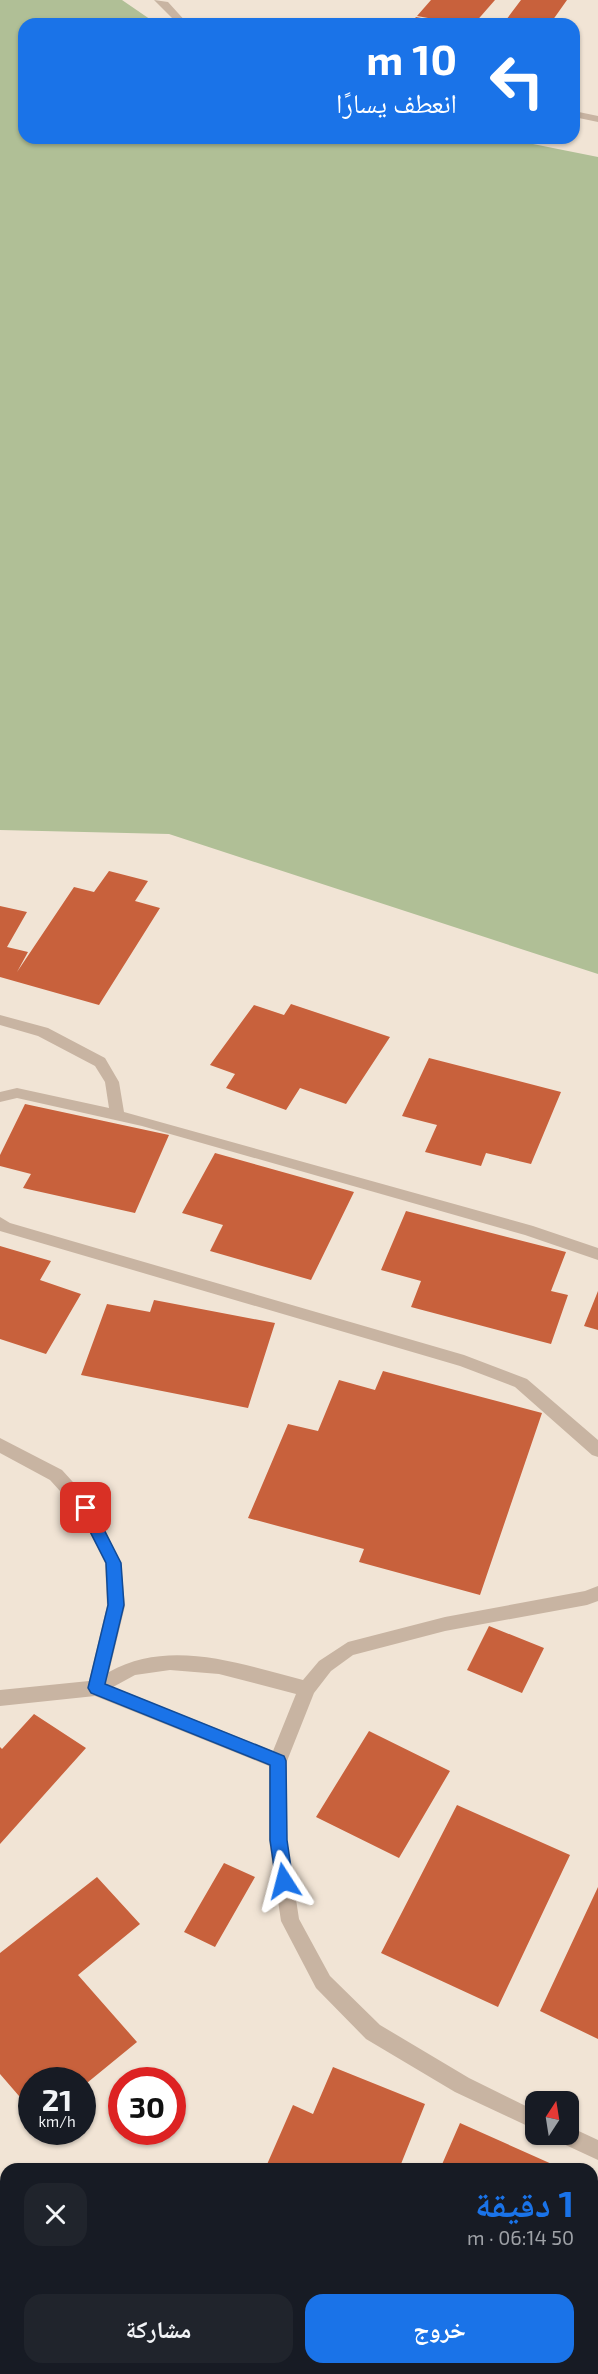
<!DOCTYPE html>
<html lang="ar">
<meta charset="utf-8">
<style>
body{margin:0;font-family:"Exo 2","Noto Naskh Arabic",sans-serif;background:#20242c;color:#f1f3f6;direction:rtl;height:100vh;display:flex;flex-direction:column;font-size:22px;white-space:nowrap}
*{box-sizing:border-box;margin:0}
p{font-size:20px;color:#9ea1a6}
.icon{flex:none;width:33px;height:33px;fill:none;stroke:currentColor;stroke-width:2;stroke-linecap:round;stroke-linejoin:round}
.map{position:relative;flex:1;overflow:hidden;direction:ltr}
.sheet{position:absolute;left:0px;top:2163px;width:598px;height:212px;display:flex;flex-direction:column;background:#171b24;border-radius:18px 18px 0 0;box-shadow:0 2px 4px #0004;direction:rtl}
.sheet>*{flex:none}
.hud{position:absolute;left:18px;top:18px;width:562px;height:126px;border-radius:18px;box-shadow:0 2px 4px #0004;direction:rtl;background:#1a73e8;color:#fff;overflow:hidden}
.needle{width:39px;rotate:12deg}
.buttons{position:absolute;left:525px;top:2091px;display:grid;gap:12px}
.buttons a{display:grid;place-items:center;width:54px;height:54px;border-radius:12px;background:#171b24;box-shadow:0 2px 4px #0004;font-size:30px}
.speed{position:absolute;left:18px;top:2067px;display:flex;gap:12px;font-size:30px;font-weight:700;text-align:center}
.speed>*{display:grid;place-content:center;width:78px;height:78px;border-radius:50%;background:#171b24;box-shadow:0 2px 4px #0004;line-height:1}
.speed small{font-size:15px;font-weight:400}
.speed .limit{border:9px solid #d22;background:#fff;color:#111}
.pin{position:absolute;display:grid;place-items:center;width:51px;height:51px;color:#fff;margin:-26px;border-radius:12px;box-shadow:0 3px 9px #0006}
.me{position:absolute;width:66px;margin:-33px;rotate:351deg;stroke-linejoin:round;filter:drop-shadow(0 0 4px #0008)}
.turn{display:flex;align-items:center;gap:21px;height:126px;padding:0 24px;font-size:27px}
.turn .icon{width:78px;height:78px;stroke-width:2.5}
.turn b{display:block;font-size:42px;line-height:51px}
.round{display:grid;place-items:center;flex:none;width:63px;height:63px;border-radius:18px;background:#20242c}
.headline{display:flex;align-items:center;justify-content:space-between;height:102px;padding:0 24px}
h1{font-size:36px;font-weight:700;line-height:45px;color:#1a73e8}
.button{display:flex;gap:12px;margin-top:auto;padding:12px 24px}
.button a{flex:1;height:69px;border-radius:18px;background:#1a73e8;color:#fff;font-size:24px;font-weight:700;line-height:69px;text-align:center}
.button a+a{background:#20242c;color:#f1f3f6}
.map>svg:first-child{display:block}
.green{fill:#b0bf96}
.building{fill:#c8613c}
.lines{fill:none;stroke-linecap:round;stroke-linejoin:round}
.minor{fill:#c8b4a2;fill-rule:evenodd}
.route{fill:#1a73e8;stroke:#114b97;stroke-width:1.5}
</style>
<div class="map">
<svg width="598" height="2374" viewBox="0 0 598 2374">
<rect width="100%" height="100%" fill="#f1e4d5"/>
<!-- green -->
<path class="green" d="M 0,0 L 122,0 L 157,24 L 24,24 L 24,138 L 503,138 L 598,157 L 598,974 L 169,834 L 0,830 Z"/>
<!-- building -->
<path class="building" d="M 431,0 L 495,0 L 474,24 L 461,24 L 417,16 Z
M 521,0 L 567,0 L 550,24 L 503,24 Z
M 416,17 L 447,23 L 447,24 L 410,24 Z
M 109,871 L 148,881 L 135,901 L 160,908 L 99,1005 L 0,977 L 0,906 L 27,912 L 7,947 L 28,952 L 17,972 L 74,887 L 94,892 Z
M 291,1004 L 390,1037 L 346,1104 L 300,1088 L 286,1110 L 226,1088 L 235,1074 L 210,1065 L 254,1005 L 284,1015 Z
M 429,1058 L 561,1092 L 531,1164 L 486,1153 L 481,1166 L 425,1152 L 437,1125 L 402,1116 Z
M 25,1104 L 169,1135 L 135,1213 L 23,1188 L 31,1174 L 0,1166 L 0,1155 Z
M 215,1153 L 354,1192 L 311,1280 L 210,1251 L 223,1225 L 182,1213 Z
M 406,1211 L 566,1252 L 551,1291 L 568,1295 L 551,1344 L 411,1307 L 421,1281 L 381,1270 Z
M 0,1246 L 51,1261 L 40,1280 L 81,1294 L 46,1354 L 0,1339 Z
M 598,1291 L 598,1330 L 584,1326 Z
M 154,1300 L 275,1323 L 248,1408 L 81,1375 L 107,1304 L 150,1312 Z
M 383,1371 L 542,1413 L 480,1595 L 359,1562 L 364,1549 L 248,1518 L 288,1424 L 318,1431 L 339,1380 L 375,1390 Z
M 489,1626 L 544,1648 L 522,1693 L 467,1670 Z
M 34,1714 L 86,1748 L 0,1844 L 0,1747 L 2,1749 Z
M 369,1731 L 450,1771 L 399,1858 L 316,1817 Z
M 457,1805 L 570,1855 L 498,2007 L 381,1953 Z
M 224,1863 L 255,1877 L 215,1947 L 184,1932 Z
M 97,1877 L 140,1924 L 78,1975 L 137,2042 L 82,2087 L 82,2080 L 32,2080 L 32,2111 L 0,2074 L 0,1953 Z
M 598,1887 L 598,2039 L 540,2011 Z
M 333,2067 L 425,2104 L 399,2169 L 265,2169 L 293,2105 L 313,2114 Z
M 460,2123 L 563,2169 L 440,2169 Z
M 598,2219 L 598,2374 L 586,2374 L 575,2368 L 592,2368 L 592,2231 Z
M 246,2368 L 499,2368 L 497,2374 L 259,2374 Z"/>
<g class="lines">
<!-- minor -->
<path class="minor" d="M 154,0 L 168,2 L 188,24 L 178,24 Z
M 574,111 L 598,116 L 598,122 L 574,117 Z
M 0,1015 L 48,1028 L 105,1058 L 119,1082 L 124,1112 L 533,1226 L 598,1248 L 598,1260 L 525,1235 L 142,1126 L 17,1098 L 0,1102 L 0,1092 L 17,1088 L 109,1108 L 105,1082 L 95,1066 L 38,1036 L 0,1025 Z
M 0,1217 L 10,1223 L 464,1355 L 527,1379 L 598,1440 L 598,1457 L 592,1455 L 515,1387 L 460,1366 L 0,1231 Z
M 0,1438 L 62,1470 L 92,1503 L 121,1563 L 125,1606 L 109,1672 C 170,1638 240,1664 303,1680 L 319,1661 L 348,1642 L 445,1617 L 585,1591 L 598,1586 L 598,1601 L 587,1605 L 445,1631 L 353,1655 L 331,1671 L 314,1693 L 287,1761 L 287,1840 L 299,1919 L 330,1976 L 380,2025 L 469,2078 L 536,2111 L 536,2130 L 455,2092 L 366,2039 L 316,1988 L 281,1921 L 269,1840 L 269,1766 L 95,1696 L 0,1706 L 0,1690 L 89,1681 L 107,1606 L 105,1563 L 80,1513 L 50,1480 L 0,1453 ZM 170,1670 L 219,1674 L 296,1694 L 273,1751 L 113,1687 L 135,1675 Z
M 568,2126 L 598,2140 L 598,2160 L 557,2141 L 554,2134 L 568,2134 Z
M 0,2317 L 6,2319 L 6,2341 L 0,2339 Z
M 64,2368 L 92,2368 L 95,2374 L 66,2374 Z"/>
</g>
<!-- route -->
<path class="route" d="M 86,1502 L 91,1504 L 121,1563 L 124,1605 L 105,1684 L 284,1756 L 286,1761 L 287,1840 L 293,1881 L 290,1886 L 284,1888 L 278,1886 L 276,1881 L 270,1840 L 270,1765 L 91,1693 L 88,1688 L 108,1605 L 106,1563 L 78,1508 L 80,1504 Z"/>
</svg>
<div class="buttons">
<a><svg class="needle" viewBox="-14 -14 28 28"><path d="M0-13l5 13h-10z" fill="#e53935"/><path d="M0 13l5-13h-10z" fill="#9ea1a6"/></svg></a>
</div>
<div class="speed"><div>21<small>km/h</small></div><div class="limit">30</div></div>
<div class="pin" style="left:86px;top:1508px;background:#d93025"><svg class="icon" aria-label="arrive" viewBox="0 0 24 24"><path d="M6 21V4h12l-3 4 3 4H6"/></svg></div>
<svg class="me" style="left:284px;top:1881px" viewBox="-20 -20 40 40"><path d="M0-17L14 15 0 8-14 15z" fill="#1a73e8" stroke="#fff" stroke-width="4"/></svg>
<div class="hud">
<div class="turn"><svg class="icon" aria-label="left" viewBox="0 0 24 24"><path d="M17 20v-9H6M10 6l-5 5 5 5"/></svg><div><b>10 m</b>انعطف يسارًا</div></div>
</div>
<section class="sheet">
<div class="headline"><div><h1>1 دقيقة</h1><p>50 m · 06:14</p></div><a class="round"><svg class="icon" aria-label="close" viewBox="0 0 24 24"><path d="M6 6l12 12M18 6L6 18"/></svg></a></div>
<div class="button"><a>خروج</a><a>مشاركة</a></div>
</section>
</div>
